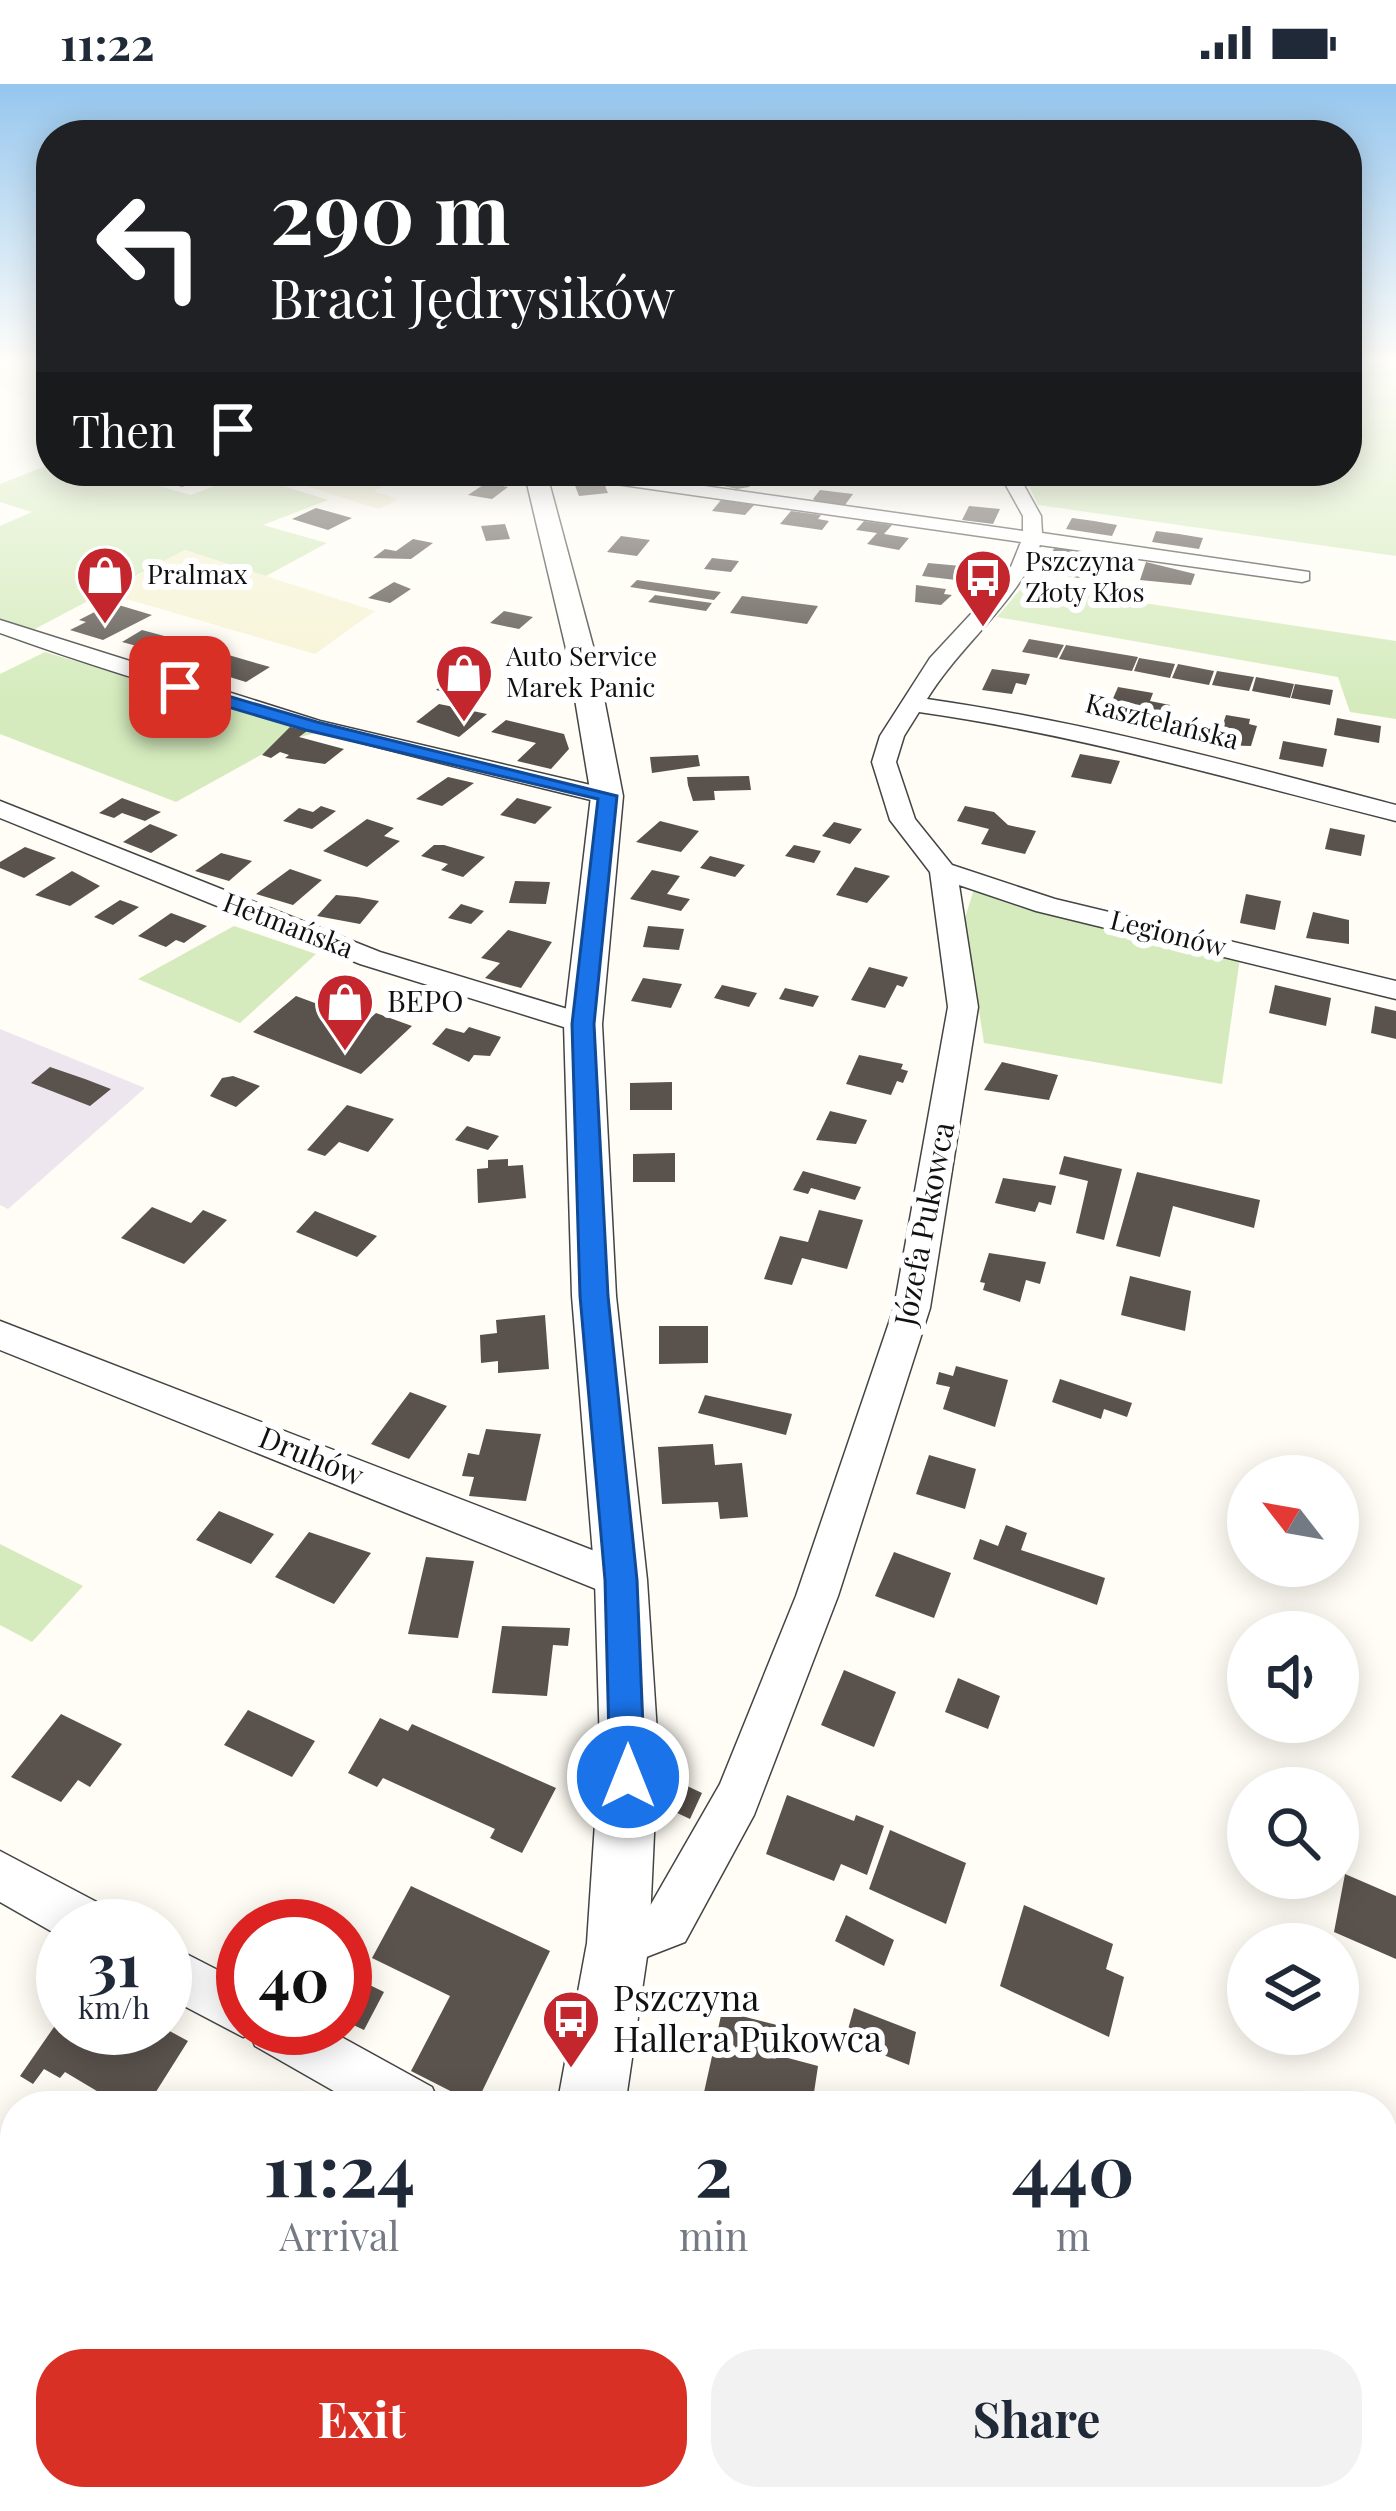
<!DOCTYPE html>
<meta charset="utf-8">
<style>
body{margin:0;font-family:"Playfair Display",serif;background:#f2f2f3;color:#1f2937;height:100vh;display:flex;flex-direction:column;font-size:45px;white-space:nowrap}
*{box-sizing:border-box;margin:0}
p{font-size:39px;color:#747a83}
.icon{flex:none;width:66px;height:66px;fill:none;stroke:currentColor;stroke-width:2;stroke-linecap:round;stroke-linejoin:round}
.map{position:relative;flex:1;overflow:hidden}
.panel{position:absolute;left:0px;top:2007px;width:1398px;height:420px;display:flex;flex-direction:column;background:#fff;border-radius:48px 48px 0 0;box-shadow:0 6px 30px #0003}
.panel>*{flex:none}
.guide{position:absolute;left:36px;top:36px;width:1326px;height:366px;border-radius:48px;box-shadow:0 6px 30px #0003;background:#202124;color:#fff;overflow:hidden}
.needle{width:78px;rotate:301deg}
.tools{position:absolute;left:1227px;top:1371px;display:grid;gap:24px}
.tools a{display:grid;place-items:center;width:132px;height:132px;border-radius:50%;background:#fff;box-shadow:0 6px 30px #0003;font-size:60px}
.speed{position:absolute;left:36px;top:1815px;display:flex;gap:24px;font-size:60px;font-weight:700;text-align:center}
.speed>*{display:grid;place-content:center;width:156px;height:156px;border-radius:50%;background:#fff;box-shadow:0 6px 30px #0003;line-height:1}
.speed small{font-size:30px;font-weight:400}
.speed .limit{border:18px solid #d22;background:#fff;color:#111}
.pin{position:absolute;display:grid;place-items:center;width:102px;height:102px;color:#fff;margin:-51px;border-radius:24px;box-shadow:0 6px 18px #0006}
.me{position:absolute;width:132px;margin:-66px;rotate:0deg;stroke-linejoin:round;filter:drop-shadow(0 0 9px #0008)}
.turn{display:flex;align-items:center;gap:42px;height:252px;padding:0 36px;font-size:54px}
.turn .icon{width:156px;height:156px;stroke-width:2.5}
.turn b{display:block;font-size:84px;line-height:102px}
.then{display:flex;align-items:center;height:114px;padding:0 36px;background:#0003;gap:24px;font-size:45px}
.eta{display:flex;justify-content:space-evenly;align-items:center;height:204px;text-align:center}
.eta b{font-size:72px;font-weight:700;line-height:84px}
.button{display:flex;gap:24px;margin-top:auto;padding:24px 36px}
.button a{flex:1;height:138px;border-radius:48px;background:#d93025;color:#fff;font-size:48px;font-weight:700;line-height:138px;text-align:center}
.button a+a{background:#f2f2f3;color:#1f2937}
.status{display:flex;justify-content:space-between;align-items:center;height:84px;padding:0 60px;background:#fff;direction:ltr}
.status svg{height:33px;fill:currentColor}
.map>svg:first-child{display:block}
.industrial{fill:#eee6ef}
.farmland{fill:#f6f3d4}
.green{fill:#d5ebbd}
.building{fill:#5a524d}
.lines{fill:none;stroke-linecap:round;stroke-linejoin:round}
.minor-casing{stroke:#444;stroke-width:3}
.tertiary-casing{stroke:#444;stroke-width:3}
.minor{fill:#fff;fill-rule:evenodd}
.tertiary{fill:#fff;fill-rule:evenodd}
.route{fill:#1a73e8;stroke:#114b97;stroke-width:3}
.labels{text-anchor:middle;stroke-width:12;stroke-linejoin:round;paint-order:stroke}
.far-poi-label{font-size:27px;fill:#111;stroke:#fff;text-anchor:start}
.far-street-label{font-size:27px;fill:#111;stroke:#fff}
.poi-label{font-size:30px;fill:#111;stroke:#fff;text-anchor:start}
.street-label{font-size:30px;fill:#111;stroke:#fff}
.near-poi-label{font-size:36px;fill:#111;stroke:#fff;text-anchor:start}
</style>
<div class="status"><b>11:22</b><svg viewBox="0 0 49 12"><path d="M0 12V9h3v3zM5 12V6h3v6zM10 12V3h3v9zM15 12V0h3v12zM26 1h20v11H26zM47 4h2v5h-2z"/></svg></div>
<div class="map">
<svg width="1396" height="2427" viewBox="0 0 1396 2427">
<rect width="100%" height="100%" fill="#fffdf5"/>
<!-- industrial -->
<path class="industrial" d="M 0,945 L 145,1004 L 8,1125 L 0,1121 Z"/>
<!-- farmland -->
<path class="farmland" d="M 0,277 L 51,277 L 51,322 L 0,304 Z
M 260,387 L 429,387 L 421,391 L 410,388 L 373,407 L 398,415 L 379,425 Z
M 185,466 L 375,527 L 315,570 L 106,509 Z"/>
<!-- green -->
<path class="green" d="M 1347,277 L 1396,282 L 1396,472 L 1038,421 L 1022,387 L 1347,387 Z
M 51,380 L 51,387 L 105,387 L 191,411 L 245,390 L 328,416 L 263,441 L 327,459 L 266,492 L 185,466 L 29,548 L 0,534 L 0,442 L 32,428 L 0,418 L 0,400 Z
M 1024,501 L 1396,557 L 1396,635 L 1350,628 L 1338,593 L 997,533 Z
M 45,568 L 316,649 L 288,656 L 176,718 L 0,650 L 0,590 Z
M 974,805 L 1240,874 L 1222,1000 L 984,959 L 965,834 Z
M 234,842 L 316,870 L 240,939 L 138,895 Z
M 0,1460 L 83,1502 L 32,1558 L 0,1541 Z"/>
<!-- building -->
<path class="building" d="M 183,387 L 204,387 L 197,390 L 207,393 L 182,403 L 160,396 Z
M 708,390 L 756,396 L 749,403 L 737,405 L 701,397 Z
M 603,397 L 608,409 L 579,412 L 574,399 Z
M 486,399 L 508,403 L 492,415 L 468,411 Z
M 820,406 L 853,410 L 845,421 L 817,418 L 813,415 Z
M 721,416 L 754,421 L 745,431 L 712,427 Z
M 969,422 L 1000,425 L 993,440 L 962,436 Z
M 316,424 L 352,434 L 328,446 L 292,435 Z
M 791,427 L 821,431 L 818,435 L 829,437 L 822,446 L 780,440 Z
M 1072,434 L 1094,437 L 1117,441 L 1112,452 L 1066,445 Z
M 864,437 L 892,441 L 884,450 L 909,454 L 899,466 L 867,460 L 877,449 L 856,446 Z
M 505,440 L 510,455 L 486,457 L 481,442 Z
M 1156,447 L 1179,450 L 1203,454 L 1199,465 L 1152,458 Z
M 621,452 L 650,456 L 637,472 L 607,468 Z
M 413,455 L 433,459 L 411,475 L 373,474 L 385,465 L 396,467 Z
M 1056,462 L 1095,469 L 1079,494 L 1039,487 Z
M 712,474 L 739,477 L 731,488 L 704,485 Z
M 1146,478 L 1195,490 L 1191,501 L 1140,496 Z
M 928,479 L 961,482 L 956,496 L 922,492 Z
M 637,496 L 721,508 L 714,516 L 630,503 Z
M 394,498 L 411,505 L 390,519 L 368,514 Z
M 916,501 L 946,505 L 944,510 L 952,511 L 941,521 L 915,518 Z
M 655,511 L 712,519 L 706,527 L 648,518 Z
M 742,512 L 818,522 L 807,540 L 730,529 Z
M 112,519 L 152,531 L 103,556 L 70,546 L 86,538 L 79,536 Z
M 504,527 L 533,533 L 519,545 L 490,539 Z
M 142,546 L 168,553 L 148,565 L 122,558 Z
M 1029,555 L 1064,561 L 1057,574 L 1022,568 Z
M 1066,561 L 1138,573 L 1132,587 L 1059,575 Z
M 225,570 L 270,583 L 246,598 L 200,584 Z
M 1139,574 L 1175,580 L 1170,594 L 1134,587 Z
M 1178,580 L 1214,587 L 1209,601 L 1172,594 Z
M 992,585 L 1030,590 L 1026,601 L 1016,599 L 1012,610 L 982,606 Z
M 1217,587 L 1254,593 L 1249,607 L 1212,601 Z
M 457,588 L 483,594 L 475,601 L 482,602 L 463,612 L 436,606 Z
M 1256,593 L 1294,600 L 1290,614 L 1252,607 Z
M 1295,600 L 1333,606 L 1330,621 L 1291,614 Z
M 1118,603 L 1153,609 L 1150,617 L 1170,621 L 1164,636 L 1137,631 L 1134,639 L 1105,633 Z
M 439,620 L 449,622 L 487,630 L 459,653 L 416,638 Z
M 1226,631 L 1250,635 L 1249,640 L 1257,642 L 1251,662 L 1216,661 Z
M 1337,634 L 1381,642 L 1379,659 L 1334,651 Z
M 506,636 L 564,650 L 569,665 L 551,685 L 517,677 L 536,659 L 491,648 Z
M 290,643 L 307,647 L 299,653 L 344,665 L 325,680 L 285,674 L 289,671 L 280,668 L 271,674 L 262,671 Z
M 1283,657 L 1327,665 L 1323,683 L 1279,675 Z
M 1080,670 L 1120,677 L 1111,700 L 1071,693 Z
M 698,671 L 700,682 L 652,689 L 650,673 Z
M 749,692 L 751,706 L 714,707 L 715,716 L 693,717 L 688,701 L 687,693 Z
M 448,693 L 474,699 L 442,722 L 416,715 Z
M 122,714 L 161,728 L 145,737 L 122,729 L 114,734 L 99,729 Z
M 517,714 L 552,723 L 535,740 L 500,731 Z
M 321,722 L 336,727 L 312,745 L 283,737 L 299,724 L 313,728 Z
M 965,722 L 994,728 L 1008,741 L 1036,747 L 1025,770 L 981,760 L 989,745 L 957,737 Z
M 367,735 L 394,744 L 384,752 L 400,757 L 367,783 L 323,767 Z
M 660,737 L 699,747 L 681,768 L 636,758 Z
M 834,738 L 862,745 L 850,760 L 822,752 Z
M 150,740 L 178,751 L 151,769 L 123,758 Z
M 1330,744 L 1365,751 L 1361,772 L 1325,765 Z
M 434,761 L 444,761 L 485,773 L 463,793 L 441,786 L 448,780 L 421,772 Z
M 794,761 L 821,767 L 814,779 L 785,772 Z
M 25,763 L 56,774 L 24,794 L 0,784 L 0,778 Z
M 221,769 L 252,777 L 229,797 L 195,787 Z
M 710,772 L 745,781 L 735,793 L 700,784 Z
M 855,783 L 890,792 L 867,819 L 836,811 Z
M 290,785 L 322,796 L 293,821 L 256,810 Z
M 652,786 L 680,792 L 667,810 L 690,815 L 681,827 L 630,815 Z
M 72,787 L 100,802 L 70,822 L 35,811 Z
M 515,797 L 550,798 L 546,820 L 509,819 Z
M 1246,810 L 1281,817 L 1275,846 L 1240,839 Z
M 336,811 L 357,813 L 379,817 L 360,840 L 317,832 Z
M 120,816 L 139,823 L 113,841 L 94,833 Z
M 461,820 L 484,827 L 471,840 L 448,834 Z
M 1313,828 L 1349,836 L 1349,860 L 1306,854 Z
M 171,829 L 207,842 L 184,859 L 176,856 L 166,863 L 138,852 Z
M 648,842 L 684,845 L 679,866 L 643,863 Z
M 508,846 L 552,858 L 521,904 L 485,894 L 500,879 L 481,874 Z
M 869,883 L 908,893 L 903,903 L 897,901 L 885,924 L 851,916 Z
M 643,894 L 682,900 L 671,924 L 631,917 Z
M 722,901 L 757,909 L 749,923 L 714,914 Z
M 1275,901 L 1331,914 L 1326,942 L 1269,929 Z
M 785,904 L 819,912 L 813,923 L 779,915 Z
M 296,912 L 366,938 L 376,929 L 412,942 L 361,990 L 253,948 Z
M 1375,922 L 1396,927 L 1396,955 L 1371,949 Z
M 469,943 L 501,953 L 490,972 L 474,971 L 469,978 L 432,960 L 446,944 L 464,949 Z
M 859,971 L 903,980 L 901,985 L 908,987 L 903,999 L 897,997 L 891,1011 L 846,1000 Z
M 1002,978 L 1058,991 L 1049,1016 L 984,1006 Z
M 50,983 L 85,995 L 111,1005 L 90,1022 L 31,999 Z
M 233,992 L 260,1002 L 236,1023 L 210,1012 L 222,994 Z
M 672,998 L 672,1026 L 630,1026 L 630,999 Z
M 347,1021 L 394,1035 L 368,1068 L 339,1058 L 325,1072 L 307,1066 Z
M 830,1027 L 867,1036 L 856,1060 L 816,1056 Z
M 467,1042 L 499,1052 L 488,1066 L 455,1056 Z
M 675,1069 L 675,1098 L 633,1098 L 633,1070 Z
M 1064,1072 L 1122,1085 L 1104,1156 L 1076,1149 L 1088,1097 L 1059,1090 Z
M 508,1075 L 508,1082 L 523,1081 L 526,1114 L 478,1119 L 477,1085 L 488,1084 L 488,1076 Z
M 803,1087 L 861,1103 L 855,1116 L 811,1104 L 808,1110 L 793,1106 Z
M 1137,1088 L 1260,1116 L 1254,1144 L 1173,1122 L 1160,1173 L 1116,1162 Z
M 1003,1094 L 1056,1102 L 1051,1121 L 1039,1118 L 1035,1128 L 995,1119 Z
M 152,1123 L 191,1139 L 203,1126 L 227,1136 L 184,1180 L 121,1154 Z
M 819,1126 L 863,1136 L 847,1185 L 802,1174 L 792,1201 L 764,1195 L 780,1152 L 808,1158 Z
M 315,1127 L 377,1152 L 357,1173 L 296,1148 Z
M 989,1169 L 1046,1178 L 1040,1200 L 1026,1196 L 1020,1218 L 983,1206 L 985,1199 L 980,1198 Z
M 1130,1192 L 1191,1207 L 1185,1247 L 1121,1231 Z
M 545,1231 L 549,1285 L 498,1289 L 498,1277 L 481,1279 L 480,1251 L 497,1249 L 496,1236 Z
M 659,1242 L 708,1242 L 708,1279 L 659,1280 Z
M 956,1282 L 1008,1296 L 995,1343 L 943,1325 L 950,1303 L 936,1300 L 939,1288 L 953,1292 Z
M 1060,1295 L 1132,1319 L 1127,1333 L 1104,1325 L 1101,1335 L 1052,1318 Z
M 410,1308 L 447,1322 L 409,1375 L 371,1360 Z
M 705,1311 L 792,1330 L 786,1351 L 698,1329 Z
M 486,1345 L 541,1350 L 526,1417 L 469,1412 L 474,1393 L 462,1392 L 468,1369 L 479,1371 Z
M 713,1360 L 715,1381 L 742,1379 L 748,1433 L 720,1435 L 718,1418 L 662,1420 L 658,1363 Z
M 929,1371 L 976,1385 L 965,1425 L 916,1410 Z
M 219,1427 L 274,1450 L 251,1480 L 196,1456 Z
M 1006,1441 L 1027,1449 L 1021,1466 L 1105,1494 L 1097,1521 L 973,1475 L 980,1455 L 998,1462 Z
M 309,1448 L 371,1469 L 334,1520 L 275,1493 Z
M 894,1468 L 951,1489 L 934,1534 L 875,1512 Z
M 426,1473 L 474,1477 L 458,1554 L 408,1550 Z
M 502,1542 L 570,1544 L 568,1562 L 553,1561 L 547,1612 L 492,1609 Z
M 844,1586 L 896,1608 L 874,1663 L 821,1641 Z
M 958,1594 L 1000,1612 L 988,1645 L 945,1628 Z
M 248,1626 L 315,1657 L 292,1693 L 224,1661 Z
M 61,1630 L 122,1660 L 90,1703 L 78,1696 L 61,1718 L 11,1693 Z
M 380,1634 L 408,1647 L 412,1640 L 556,1704 L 522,1769 L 490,1754 L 495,1745 L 383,1694 L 377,1703 L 348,1689 Z
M 685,1701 L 702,1709 L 690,1735 L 673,1727 Z
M 787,1711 L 854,1737 L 856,1731 L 884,1742 L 867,1791 L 841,1780 L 834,1797 L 766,1770 Z
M 890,1746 L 966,1779 L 946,1840 L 869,1805 Z
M 1345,1790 L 1396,1812 L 1396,1875 L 1334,1848 Z
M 411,1802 L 550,1867 L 476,2020 L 411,1987 L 450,1912 L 372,1874 Z
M 1024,1821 L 1113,1860 L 1106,1885 L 1124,1893 L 1109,1953 L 1000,1902 Z
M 846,1831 L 894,1856 L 884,1882 L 835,1857 Z
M 345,1889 L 384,1908 L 364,1946 L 345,1937 Z
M 854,1924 L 916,1948 L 909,1981 L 845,1956 Z
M 722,1927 L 793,1945 L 788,1974 L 818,1982 L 812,2022 L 701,2022 Z
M 63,1930 L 63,1944 L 164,1944 L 188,1957 L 147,2022 L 122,2022 L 65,1988 L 60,1994 L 44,1985 L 33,2000 L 20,1992 Z
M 1383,2361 L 1396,2367 L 1396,2427 L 1365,2427 L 1335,2412 L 1383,2412 Z
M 1083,2412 L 1169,2412 L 1166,2427 L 1080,2427 Z"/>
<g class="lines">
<!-- minor casing -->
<g class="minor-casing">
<path id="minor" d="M 551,387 L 598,387 L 1023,447 L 1023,432 L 998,387 L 1016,387 L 1041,432 L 1042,449 L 1309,488 L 1309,496 L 1302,498 L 1040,461 C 1016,520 960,561 927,615 C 1086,638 1240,680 1396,721 L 1396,737 C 1237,697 1082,651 919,628 L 904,652 L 896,678 L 915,735 L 952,781 L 1055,815 L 1396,897 L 1396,915 L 1036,827 L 959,801 L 978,923 L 930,1224 L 838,1512 L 754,1731 L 685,1858 L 618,1884 L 600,1877 L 593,1859 L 600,1841 L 650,1822 L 720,1700 L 796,1512 L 894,1224 L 948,923 L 930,788 L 890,736 L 872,678 L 880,652 L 930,574 L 1008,490 L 1021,458 L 560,392 Z
M 0,536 L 320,637 L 616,707 L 620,712 L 607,720 C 402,670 199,621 0,549 Z
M 0,717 L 380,868 L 594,933 L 598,940 L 583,949 L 360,880 L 0,734 Z
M 0,1237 L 636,1483 L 642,1496 L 636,1509 L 621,1515 L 0,1266 Z
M 0,1767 L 108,1824 L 115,1842 L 63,1842 L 63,1854 L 0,1818 Z
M 165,1859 L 243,1899 L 243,1944 L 325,1944 L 432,2003 L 440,2022 L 360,2022 L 255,1962 L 250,1950 L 243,1953 L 165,1912 Z
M 0,2251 L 15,2258 L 15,2321 L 0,2315 Z
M 211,2412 L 296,2412 L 302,2427 L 217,2427 Z
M 768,2412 L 861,2412 L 867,2427 L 774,2427 Z"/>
</g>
<!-- tertiary casing -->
<g class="tertiary-casing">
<path id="tertiary" d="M 524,387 L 546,387 L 596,573 L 623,712 L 602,940 L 616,1212 L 647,1496 L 658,1664 L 649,1859 L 625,2022 L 557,2022 L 587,1859 L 600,1664 L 595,1496 L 572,1212 L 564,940 L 591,712 L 568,573 Z
M 484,2412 L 562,2412 L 560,2427 L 482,2427 Z"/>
</g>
<!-- minor -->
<use href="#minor" class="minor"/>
<!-- tertiary -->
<use href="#tertiary" class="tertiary"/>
</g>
<!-- sky -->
<linearGradient id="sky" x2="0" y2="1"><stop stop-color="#95c6ee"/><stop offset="0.45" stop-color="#fffefa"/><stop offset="1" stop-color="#fffefa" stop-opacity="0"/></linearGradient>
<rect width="1396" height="616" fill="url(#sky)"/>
<!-- route -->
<path class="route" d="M 180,598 L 317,638 L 617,712 L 594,940 L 608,1212 L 637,1496 L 645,1693 L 640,1705 L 628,1710 L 615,1705 L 610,1693 L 605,1496 L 580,1212 L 572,940 L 598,715 L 306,646 L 174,607 L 171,603 Z"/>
<!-- icons -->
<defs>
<g id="shop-pin" transform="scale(3)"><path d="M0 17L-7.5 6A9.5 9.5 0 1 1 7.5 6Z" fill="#c4262e" stroke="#fff"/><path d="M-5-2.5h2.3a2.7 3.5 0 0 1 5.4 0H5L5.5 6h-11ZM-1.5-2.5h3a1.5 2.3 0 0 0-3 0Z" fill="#fff"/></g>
<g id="bus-pin" transform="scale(3)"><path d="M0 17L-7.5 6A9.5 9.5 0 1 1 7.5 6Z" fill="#c4262e" stroke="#fff"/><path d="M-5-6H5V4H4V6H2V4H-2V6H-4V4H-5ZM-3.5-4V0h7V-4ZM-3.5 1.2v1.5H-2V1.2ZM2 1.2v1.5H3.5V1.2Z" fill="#fff"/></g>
</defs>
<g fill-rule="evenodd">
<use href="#shop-pin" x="105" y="491"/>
<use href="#bus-pin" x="983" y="494"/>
<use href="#shop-pin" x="464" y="589"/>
<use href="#shop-pin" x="345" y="918"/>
<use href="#bus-pin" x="571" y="1935"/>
</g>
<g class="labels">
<!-- far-poi labels -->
<g class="far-poi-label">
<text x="1025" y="487">Pszczyna<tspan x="1025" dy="31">Złoty Kłos</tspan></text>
<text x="147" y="500">Pralmax</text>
<text x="506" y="582">Auto Service<tspan x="506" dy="31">Marek Panic</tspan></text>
</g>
<!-- far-street labels -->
<g class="far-street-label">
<text transform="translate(1162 638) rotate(14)" y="9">Kasztelańska</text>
<text transform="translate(288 842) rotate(21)" y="9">Hetmańska</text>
<text transform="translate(1168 850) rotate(14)" y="9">Legionów</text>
</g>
<!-- poi labels -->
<g class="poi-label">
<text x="387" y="928">BEPO</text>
</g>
<!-- street labels -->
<g class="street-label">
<text transform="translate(925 1140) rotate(-79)" y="10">Józefa Pukowca</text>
<text transform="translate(311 1373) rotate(22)" y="10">Druhów</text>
</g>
<!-- near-poi labels -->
<g class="near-poi-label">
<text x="613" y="1927">Pszczyna<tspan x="613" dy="41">Hallera Pukowca</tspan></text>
</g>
</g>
</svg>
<div class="tools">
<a><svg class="needle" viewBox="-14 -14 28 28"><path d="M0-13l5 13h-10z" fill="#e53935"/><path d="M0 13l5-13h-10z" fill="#747a83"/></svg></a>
<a><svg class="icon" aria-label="sound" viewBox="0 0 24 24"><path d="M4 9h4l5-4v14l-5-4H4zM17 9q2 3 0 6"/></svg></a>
<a><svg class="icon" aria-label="search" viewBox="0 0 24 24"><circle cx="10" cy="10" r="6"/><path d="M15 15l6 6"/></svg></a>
<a><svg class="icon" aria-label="layers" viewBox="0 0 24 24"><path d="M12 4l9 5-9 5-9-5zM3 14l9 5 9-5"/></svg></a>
</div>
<div class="speed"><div>31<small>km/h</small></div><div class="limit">40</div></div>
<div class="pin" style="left:180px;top:603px;background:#d93025"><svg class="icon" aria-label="arrive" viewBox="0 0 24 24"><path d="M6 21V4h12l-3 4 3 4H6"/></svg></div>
<svg class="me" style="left:628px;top:1693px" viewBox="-20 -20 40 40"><circle r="17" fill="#1a73e8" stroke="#fff" stroke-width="3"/><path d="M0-11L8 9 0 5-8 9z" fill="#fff"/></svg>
<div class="guide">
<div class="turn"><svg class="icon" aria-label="left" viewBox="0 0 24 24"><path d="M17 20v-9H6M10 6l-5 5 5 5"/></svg><div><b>290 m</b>Braci Jędrysików</div></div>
<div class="then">Then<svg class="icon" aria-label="arrive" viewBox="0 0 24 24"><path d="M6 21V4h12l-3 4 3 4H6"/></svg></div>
</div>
<section class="panel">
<div class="eta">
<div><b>11:24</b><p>Arrival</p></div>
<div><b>2</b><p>min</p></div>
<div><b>440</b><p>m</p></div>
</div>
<div class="button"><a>Exit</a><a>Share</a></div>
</section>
</div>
